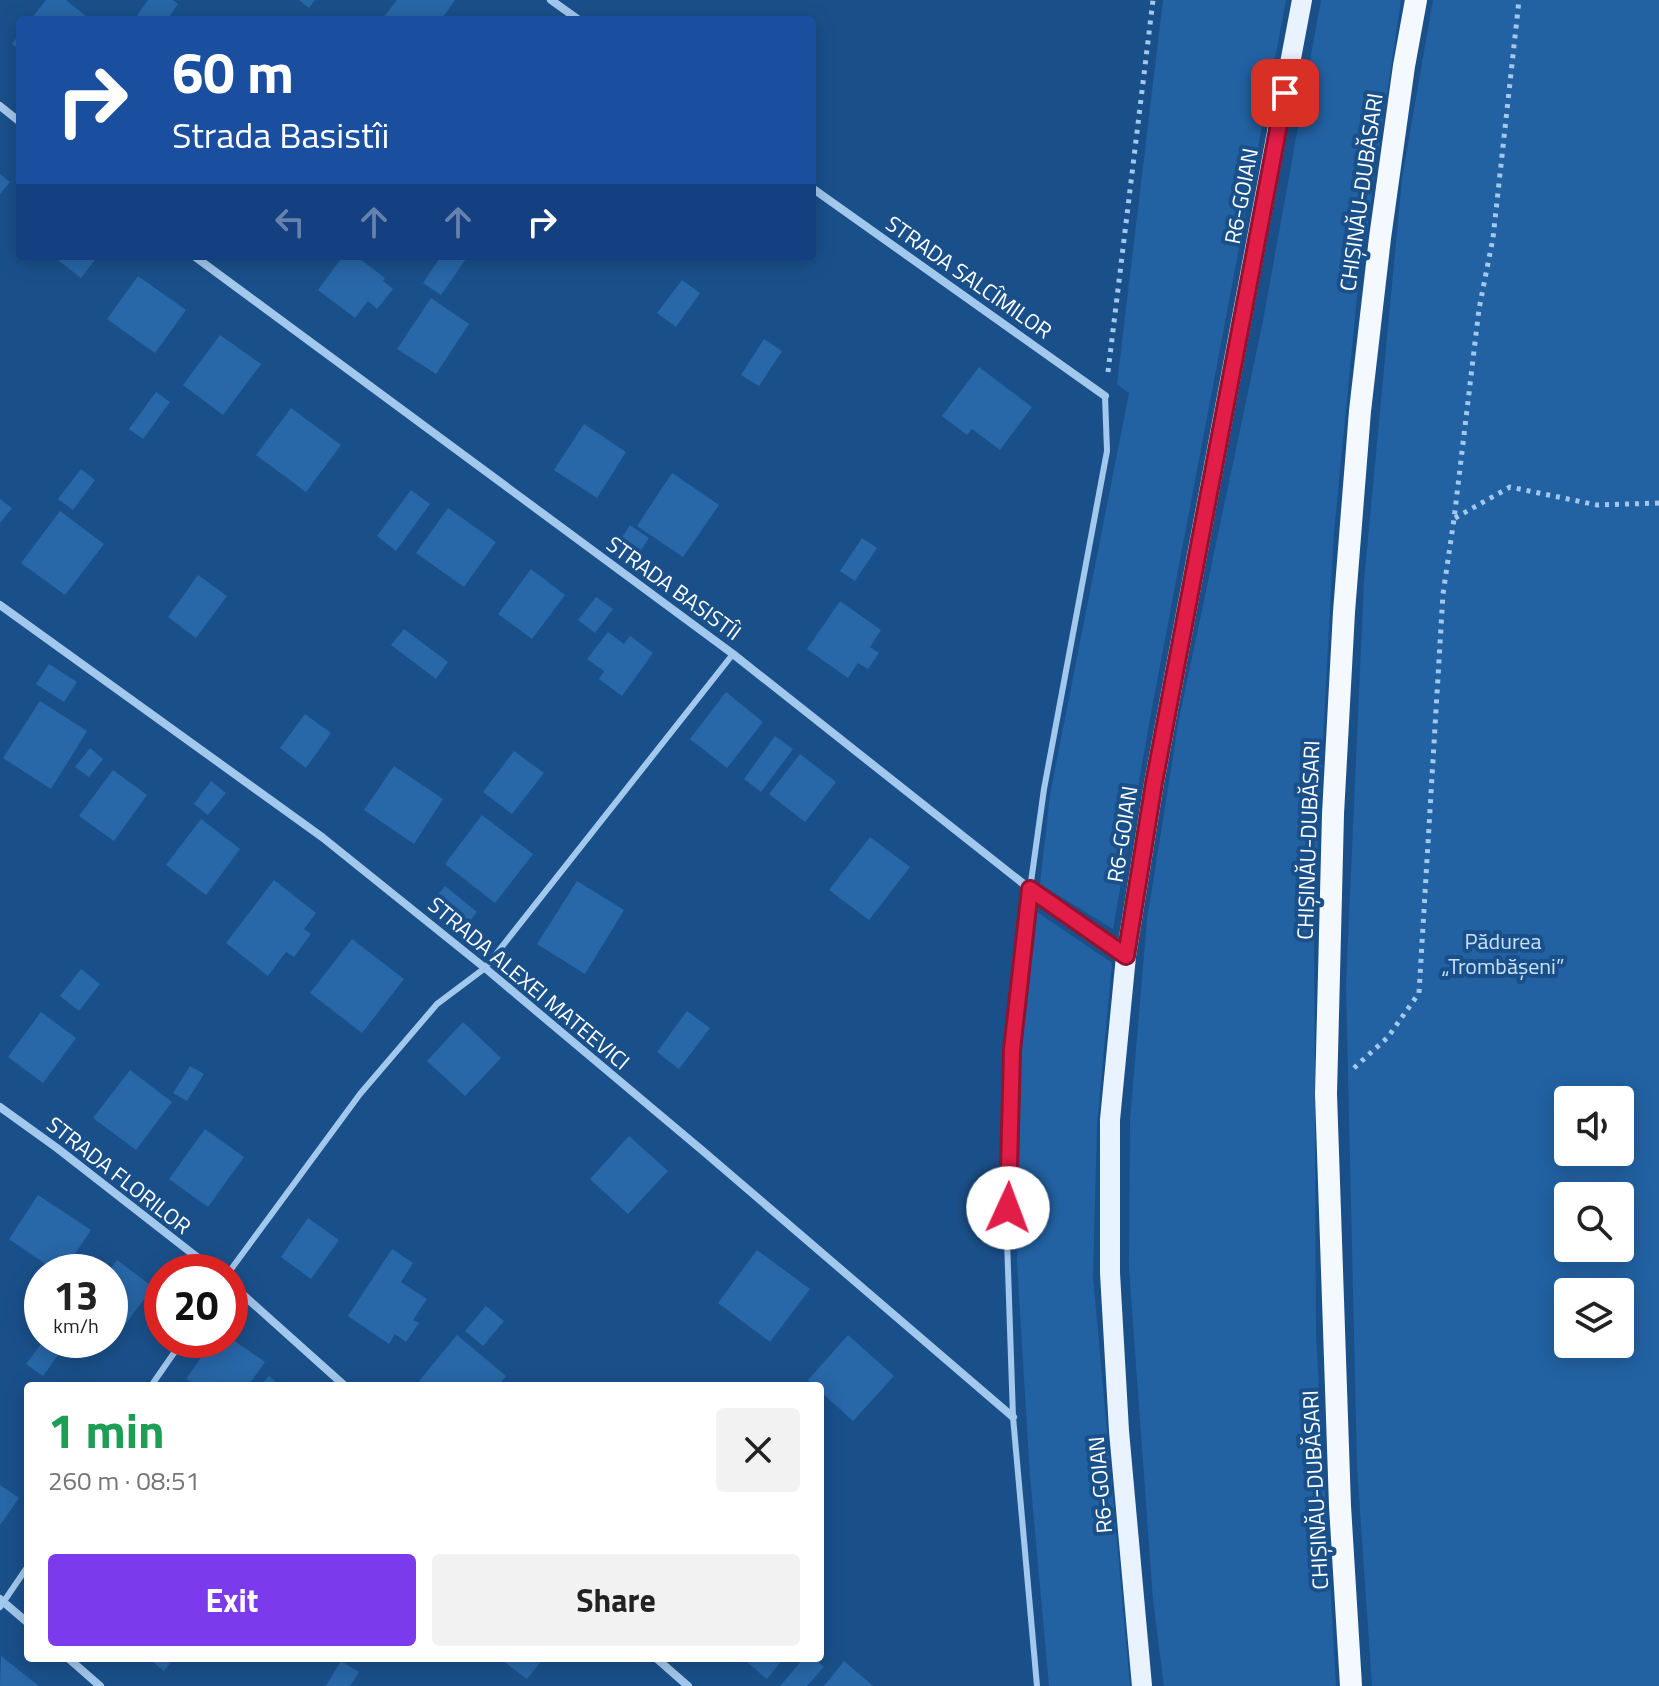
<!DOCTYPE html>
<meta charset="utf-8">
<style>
body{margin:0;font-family:"Titillium Web",sans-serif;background:#f2f2f2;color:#222;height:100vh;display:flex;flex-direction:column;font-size:30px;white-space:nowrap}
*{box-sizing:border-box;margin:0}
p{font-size:26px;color:#767676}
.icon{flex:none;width:44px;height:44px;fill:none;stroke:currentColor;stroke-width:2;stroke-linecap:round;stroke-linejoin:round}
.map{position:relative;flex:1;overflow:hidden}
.sheet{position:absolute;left:24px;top:1382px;width:800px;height:280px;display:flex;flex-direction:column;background:#fff;border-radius:8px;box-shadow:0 4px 20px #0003}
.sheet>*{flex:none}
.hud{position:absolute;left:16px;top:16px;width:800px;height:244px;border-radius:8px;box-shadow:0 4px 20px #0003;background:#1a4fa0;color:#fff;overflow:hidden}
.fabs{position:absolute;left:1554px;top:1086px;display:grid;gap:16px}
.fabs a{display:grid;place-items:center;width:80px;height:80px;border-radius:8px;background:#fff;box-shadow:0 4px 20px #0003;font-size:40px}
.speed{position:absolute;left:24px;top:1254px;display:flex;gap:16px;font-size:40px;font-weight:700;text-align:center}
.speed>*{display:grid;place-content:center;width:104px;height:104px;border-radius:50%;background:#fff;box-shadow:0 4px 20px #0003;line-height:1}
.speed small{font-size:20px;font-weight:400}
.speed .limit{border:12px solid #d22;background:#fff;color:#111}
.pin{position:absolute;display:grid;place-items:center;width:68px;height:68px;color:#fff;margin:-34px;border-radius:16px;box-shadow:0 4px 12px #0006}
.me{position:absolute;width:88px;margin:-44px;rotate:2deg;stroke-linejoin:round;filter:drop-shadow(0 0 6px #0008)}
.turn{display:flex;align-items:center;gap:28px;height:168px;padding:0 24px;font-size:36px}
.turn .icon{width:104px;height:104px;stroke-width:2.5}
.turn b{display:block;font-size:56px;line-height:68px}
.lanes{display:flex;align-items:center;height:76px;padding:0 24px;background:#0003;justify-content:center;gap:40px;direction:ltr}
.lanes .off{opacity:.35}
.round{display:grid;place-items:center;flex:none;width:84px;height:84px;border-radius:8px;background:#f2f2f2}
.overview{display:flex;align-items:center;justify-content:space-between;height:136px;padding:0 24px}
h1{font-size:48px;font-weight:700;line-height:60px;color:#1e9e55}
.primary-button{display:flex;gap:16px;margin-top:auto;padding:16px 24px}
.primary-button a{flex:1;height:92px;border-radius:8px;background:#7c3aed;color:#fff;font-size:32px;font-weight:700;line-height:92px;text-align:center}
.primary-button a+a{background:#f2f2f2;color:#222}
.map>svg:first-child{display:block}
.green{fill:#2262a3;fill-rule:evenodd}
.building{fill:#2867a8}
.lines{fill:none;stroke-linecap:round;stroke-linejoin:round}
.path{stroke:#a3c8ed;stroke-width:5;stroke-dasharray:4 6;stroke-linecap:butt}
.service{stroke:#a3c8ed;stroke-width:6}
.minor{stroke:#a3c8ed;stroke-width:8}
.primary{stroke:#e9f3ff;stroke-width:20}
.trunk{stroke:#f4f9ff;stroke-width:22}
.route-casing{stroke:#92132f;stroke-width:20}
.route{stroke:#e11d48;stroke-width:14}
.labels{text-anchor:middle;stroke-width:8;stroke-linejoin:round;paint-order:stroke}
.street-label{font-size:22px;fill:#fff;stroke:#1a508a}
.park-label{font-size:22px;fill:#c9e1fa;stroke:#1a508a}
</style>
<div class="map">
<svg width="1659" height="1686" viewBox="0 0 1659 1686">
<rect width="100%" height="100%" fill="#1a508a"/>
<!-- green -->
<path class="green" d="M 1163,0 L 1286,0 L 1151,713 L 1113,929 L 1040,884 L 1050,795 L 1129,393 L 1117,384 Z
M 1321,0 L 1401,0 L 1357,296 L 1334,532 L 1314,911 L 1316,1335 L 1336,1686 L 1164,1686 L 1153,1600 L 1129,1268 L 1130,1120 L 1147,920 L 1179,719 L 1263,321 Z
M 1433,0 L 1659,0 L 1659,1686 L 1372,1686 L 1357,1466 L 1346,985 L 1364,581 L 1402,179 ZM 1620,1100 L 1620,1152 L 1568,1152 L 1568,1100 ZM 1620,1196 L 1620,1248 L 1568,1248 L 1568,1196 ZM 1620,1292 L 1620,1344 L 1568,1344 L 1568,1292 Z
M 1037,912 L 1112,963 L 1097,1124 L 1093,1277 L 1130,1686 L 1049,1686 L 1030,1476 L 1017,1263 L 1021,1053 Z"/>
<!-- building -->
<path class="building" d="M 46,0 L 66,0 L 91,20 L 30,20 Z
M 148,0 L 173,0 L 178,4 L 167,20 L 134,20 Z
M 299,0 L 315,0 L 309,8 Z
M 397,0 L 455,0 L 441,20 L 387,20 L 383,18 Z
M 20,33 L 20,51 L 12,44 Z
M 0,174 L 10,182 L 0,194 Z
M 53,256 L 98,256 L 81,278 Z
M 343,256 L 356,256 L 385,278 L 383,281 L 393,289 L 377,309 L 368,301 L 355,318 L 318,290 Z
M 441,256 L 468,256 L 441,295 L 423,283 Z
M 138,276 L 186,310 L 155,353 L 107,319 Z
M 682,280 L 700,293 L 676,327 L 657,313 Z
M 431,298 L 469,324 L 436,374 L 397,349 Z
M 220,335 L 261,364 L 223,415 L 183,385 Z
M 764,339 L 782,351 L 759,386 L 741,375 Z
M 979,367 L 1032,407 L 1000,450 L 972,429 L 967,435 L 942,416 Z
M 156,392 L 170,402 L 143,439 L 129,429 Z
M 291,408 L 341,445 L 306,492 L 256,455 Z
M 584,424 L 626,452 L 597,498 L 554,470 Z
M 81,469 L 95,480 L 73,510 L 58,499 Z
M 672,473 L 719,505 L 683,557 L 637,526 Z
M 411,490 L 430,504 L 396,551 L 377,536 Z
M 0,499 L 12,508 L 0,523 Z
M 448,508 L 496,542 L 464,587 L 416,553 Z
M 60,511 L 104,544 L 65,595 L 21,563 Z
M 630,525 L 649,538 L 636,558 L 617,545 Z
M 862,538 L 877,548 L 855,581 L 840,571 Z
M 531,569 L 565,595 L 532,639 L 498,614 Z
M 198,575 L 227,596 L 196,638 L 168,617 Z
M 596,597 L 613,609 L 595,633 L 578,620 Z
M 840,601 L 881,630 L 870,647 L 879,653 L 868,669 L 858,663 L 848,678 L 807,649 Z
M 404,629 L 448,662 L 436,679 L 391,645 Z
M 608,632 L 624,644 L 630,636 L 653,653 L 622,696 L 599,679 L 604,671 L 587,659 Z
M 49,664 L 77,682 L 64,702 L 36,684 Z
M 726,692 L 763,722 L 727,768 L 690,739 Z
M 40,701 L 87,731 L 51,789 L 3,758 Z
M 305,714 L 331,733 L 306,768 L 280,748 Z
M 775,736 L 793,749 L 761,792 L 744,779 Z
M 90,748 L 103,759 L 89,777 L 75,767 Z
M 514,751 L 544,773 L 512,814 L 483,792 Z
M 800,754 L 836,782 L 805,822 L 769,794 Z
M 394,766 L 443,799 L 414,844 L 364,810 Z
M 113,770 L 147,795 L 114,841 L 79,816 Z
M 211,781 L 226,793 L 208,815 L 194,804 Z
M 482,815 L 533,854 L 495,903 L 445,864 Z
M 201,819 L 240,849 L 206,895 L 166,865 Z
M 870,837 L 910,867 L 869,920 L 829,890 Z
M 274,880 L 316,913 L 304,929 L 311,934 L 294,957 L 286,952 L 268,976 L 226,943 Z
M 577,881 L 624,910 L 585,974 L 537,944 Z
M 445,886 L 477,912 L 464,929 L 431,903 Z
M 352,939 L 404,979 L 362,1033 L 310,993 Z
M 81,969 L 100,984 L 79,1011 L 60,996 Z
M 687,1011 L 710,1028 L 679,1069 L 657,1052 Z
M 41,1012 L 76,1038 L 43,1083 L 8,1057 Z
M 463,1022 L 501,1058 L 465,1096 L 427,1061 Z
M 190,1066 L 204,1074 L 187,1101 L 173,1093 Z
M 130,1070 L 172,1102 L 136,1150 L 93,1118 Z
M 205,1129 L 244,1157 L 208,1207 L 169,1179 Z
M 629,1136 L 668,1171 L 628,1214 L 590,1179 Z
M 38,1195 L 91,1230 L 63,1272 L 57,1272 L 9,1239 Z
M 308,1218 L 339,1240 L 311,1279 L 281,1257 Z
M 392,1249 L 413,1263 L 401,1282 L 427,1299 L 413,1320 L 419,1323 L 406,1342 L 395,1334 L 389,1344 L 348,1316 Z
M 757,1250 L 810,1289 L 770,1342 L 718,1303 Z
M 117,1260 L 153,1287 L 119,1333 L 110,1327 L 110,1272 L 108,1272 Z
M 486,1306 L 504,1321 L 483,1346 L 465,1331 Z
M 457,1335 L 506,1376 L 498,1386 L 425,1386 L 419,1381 Z
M 848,1335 L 894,1376 L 853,1421 L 820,1391 L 820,1386 L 814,1386 L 808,1380 Z
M 230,1338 L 265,1362 L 248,1386 L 197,1386 L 186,1379 L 213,1340 L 230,1340 Z
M 44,1340 L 69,1340 L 43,1376 L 26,1364 Z
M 269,1376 L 281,1386 L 260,1386 Z
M 0,1485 L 19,1498 L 0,1525 Z
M 1,1656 L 39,1686 L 0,1686 Z
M 148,1658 L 174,1658 L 164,1671 Z
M 499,1658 L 544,1658 L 527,1679 Z
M 742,1658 L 784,1658 L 767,1679 Z
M 804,1658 L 813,1658 L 824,1667 L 807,1686 L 780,1686 Z
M 341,1661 L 359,1672 L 350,1686 L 326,1686 Z
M 844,1661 L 873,1686 L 824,1686 Z"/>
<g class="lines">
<!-- path -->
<path class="path" d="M 1108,372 L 1153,0
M 1455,518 L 1510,487 L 1597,505 L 1659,503
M 1354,1068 L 1388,1037 L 1419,993 L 1443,594 L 1454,519 L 1479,309 L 1493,238 L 1519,0"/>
<!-- service -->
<path class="service" d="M 229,1272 L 360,1094 L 437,1004 L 485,968 L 733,654
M 151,1386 L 183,1340
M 0,1607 L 28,1566
M 1037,1686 L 1013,1417 L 1007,1240 L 1012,1050 L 1030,889 L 1044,789 L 1107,451 L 1105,396"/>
<!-- minor -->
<path class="minor" d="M 551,0 L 579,20
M 0,106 L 20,122
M 812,188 L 1105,396
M 194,256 L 733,654 L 1030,889 L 1125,956
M 0,605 L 322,837 L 485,968 L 703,1151 L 1013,1417
M 0,1107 L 57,1148 L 216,1272
M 230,1283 L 345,1386
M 0,1599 L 28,1623
M 68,1658 L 100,1686
M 656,1658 L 688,1686"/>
<!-- primary -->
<path class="primary" d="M 1142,1686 L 1119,1431 L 1110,1273 L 1110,1120 L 1126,956 L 1154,783 L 1302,0"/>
<!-- trunk -->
<path class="trunk" d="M 1351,1686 L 1340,1506 L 1326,1094 L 1333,814 L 1344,612 L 1360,411 L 1380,238 L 1404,66 L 1416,0"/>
</g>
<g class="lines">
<!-- route casing -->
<g class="route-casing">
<path id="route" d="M 1008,1208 L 1012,1050 L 1030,889 L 1126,956 L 1154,783 L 1285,93"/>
</g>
<!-- route -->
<use href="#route" class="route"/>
</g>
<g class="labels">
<!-- street labels -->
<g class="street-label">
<text transform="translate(1361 192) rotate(-82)" y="8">CHIȘINĂU-DUBĂSARI</text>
<text transform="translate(1241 196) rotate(-79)" y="8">R6-GOIAN</text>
<text transform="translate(969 277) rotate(35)" y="8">STRADA SALCÎMILOR</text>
<text transform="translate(674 588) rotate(36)" y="8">STRADA BASISTÎI</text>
<text transform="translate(1122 834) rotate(-81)" y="8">R6-GOIAN</text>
<text transform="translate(1308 840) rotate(-88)" y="8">CHIȘINĂU-DUBĂSARI</text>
<text transform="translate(529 983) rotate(40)" y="8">STRADA ALEXEI MATEEVICI</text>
<text transform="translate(119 1175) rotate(38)" y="8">STRADA FLORILOR</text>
<text transform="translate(1100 1485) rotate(-95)" y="8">R6-GOIAN</text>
<text transform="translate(1315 1490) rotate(-93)" y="8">CHIȘINĂU-DUBĂSARI</text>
</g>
<!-- park labels -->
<g class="park-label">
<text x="1503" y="949">Pădurea<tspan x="1503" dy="25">„Trombășeni”</tspan></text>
</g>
</g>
</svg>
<div class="fabs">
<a><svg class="icon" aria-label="sound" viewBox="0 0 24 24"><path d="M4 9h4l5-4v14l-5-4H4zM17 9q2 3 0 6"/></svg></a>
<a><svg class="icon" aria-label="search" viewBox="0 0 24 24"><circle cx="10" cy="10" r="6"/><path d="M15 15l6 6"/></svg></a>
<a><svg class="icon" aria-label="layers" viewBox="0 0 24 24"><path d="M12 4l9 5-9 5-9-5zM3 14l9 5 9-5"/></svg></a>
</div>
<div class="speed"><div>13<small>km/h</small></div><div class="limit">20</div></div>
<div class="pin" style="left:1285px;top:93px;background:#d93025"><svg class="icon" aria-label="arrive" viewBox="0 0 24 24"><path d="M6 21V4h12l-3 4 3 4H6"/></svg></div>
<svg class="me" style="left:1008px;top:1208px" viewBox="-20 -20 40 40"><circle r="19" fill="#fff"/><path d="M0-13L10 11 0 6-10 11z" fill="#e11d48"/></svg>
<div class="hud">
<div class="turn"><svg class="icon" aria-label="right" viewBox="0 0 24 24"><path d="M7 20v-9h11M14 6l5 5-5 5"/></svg><div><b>60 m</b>Strada Basistîi</div></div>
<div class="lanes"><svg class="icon off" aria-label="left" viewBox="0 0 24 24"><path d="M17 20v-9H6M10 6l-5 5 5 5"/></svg><svg class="icon off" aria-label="ahead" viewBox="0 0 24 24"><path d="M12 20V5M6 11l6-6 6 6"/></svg><svg class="icon off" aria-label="ahead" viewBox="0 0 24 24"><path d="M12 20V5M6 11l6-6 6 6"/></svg><svg class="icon" aria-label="right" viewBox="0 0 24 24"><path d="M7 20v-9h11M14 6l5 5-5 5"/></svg></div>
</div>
<section class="sheet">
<div class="overview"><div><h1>1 min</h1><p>260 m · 08:51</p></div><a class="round"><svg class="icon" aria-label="close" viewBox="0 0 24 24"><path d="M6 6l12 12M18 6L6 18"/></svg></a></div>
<div class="primary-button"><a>Exit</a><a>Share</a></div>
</section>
</div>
